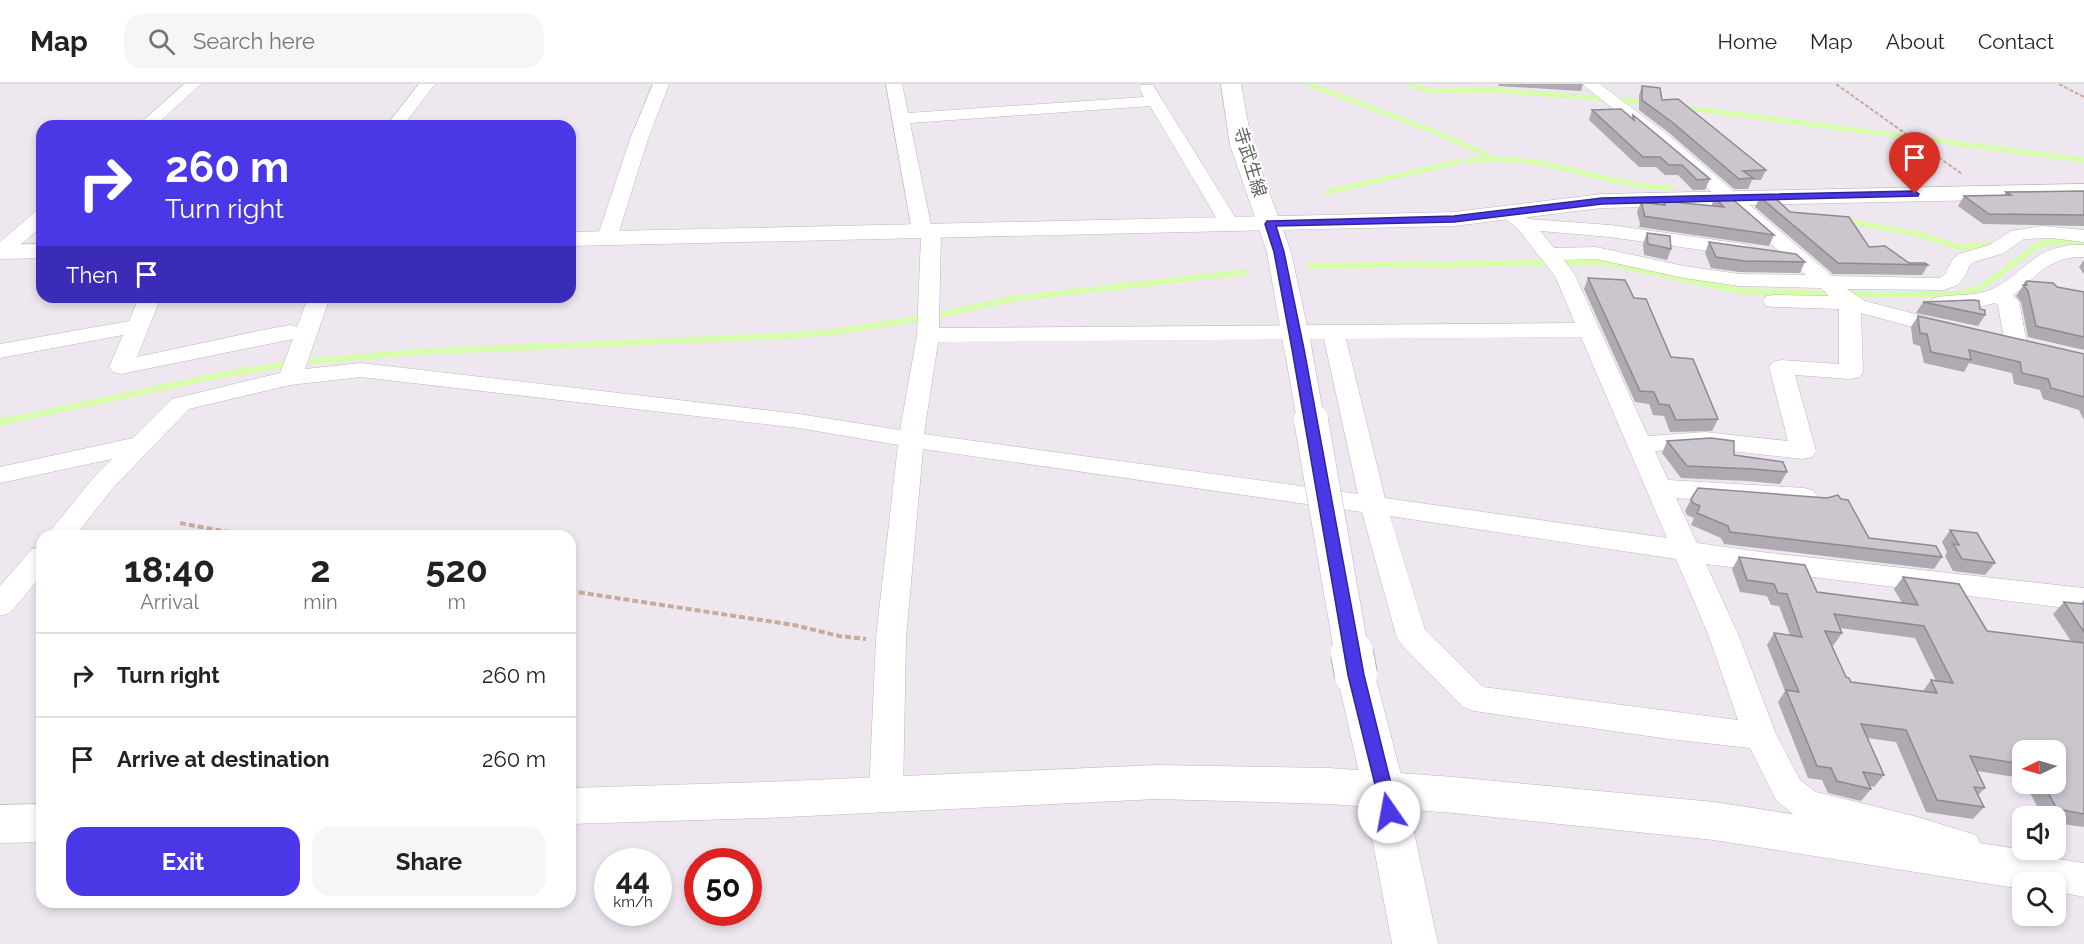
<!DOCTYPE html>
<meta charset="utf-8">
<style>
body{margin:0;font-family:Raleway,"Noto Sans JP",sans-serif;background:#f6f6f6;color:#222;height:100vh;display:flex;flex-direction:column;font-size:22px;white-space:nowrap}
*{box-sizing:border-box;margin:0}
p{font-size:20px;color:#767676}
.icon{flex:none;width:33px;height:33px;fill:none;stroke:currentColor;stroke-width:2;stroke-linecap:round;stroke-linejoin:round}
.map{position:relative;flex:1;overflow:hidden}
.drawer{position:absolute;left:36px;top:446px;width:540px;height:378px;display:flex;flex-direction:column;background:#fff;border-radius:18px;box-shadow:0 3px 9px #0003}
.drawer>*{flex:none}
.guide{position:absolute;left:36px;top:36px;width:540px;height:183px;border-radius:18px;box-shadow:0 3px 9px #0003;background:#4a37e5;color:#fff;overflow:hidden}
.needle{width:39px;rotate:265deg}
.buttons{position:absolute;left:2012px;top:656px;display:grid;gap:12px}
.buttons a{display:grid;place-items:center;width:54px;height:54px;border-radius:12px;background:#fff;box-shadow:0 3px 9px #0003;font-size:30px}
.speed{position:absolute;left:594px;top:764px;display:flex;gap:12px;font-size:30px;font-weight:700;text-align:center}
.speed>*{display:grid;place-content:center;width:78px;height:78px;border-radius:50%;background:#fff;box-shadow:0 3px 9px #0003;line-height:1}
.speed small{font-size:15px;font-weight:400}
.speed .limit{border:9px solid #d22;background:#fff;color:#111}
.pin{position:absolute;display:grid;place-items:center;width:51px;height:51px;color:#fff;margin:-62px -26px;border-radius:50% 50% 50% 0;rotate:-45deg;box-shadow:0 0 6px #0007}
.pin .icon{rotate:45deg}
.me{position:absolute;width:66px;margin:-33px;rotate:348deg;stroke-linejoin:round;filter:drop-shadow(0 0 4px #0008)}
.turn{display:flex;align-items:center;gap:21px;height:126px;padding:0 30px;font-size:27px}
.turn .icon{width:78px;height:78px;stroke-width:2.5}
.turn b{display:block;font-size:42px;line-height:51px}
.then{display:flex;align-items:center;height:57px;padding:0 30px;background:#0003;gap:12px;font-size:22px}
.eta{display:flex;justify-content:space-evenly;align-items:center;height:102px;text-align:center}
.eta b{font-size:36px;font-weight:700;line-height:42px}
.button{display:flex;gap:12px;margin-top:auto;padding:12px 30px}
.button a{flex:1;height:69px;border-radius:18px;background:#4a37e5;color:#fff;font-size:24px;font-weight:700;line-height:69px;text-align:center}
.button a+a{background:#f6f6f6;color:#222}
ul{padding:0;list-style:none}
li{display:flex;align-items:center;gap:18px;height:84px;padding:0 30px;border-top:2px solid #e0e0e0}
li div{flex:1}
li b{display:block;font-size:22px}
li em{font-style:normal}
header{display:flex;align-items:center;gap:36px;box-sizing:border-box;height:84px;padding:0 30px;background:#fff;border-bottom:2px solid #e0e0e0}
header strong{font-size:28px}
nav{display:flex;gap:33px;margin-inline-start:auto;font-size:21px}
.search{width:420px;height:54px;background:#f6f6f6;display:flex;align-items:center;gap:15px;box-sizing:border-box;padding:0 21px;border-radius:18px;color:#767676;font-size:22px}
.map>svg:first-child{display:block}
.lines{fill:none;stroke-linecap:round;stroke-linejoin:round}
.stream-far2{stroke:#d6fdaa;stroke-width:5}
.stream-far1{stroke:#d6fdaa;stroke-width:6}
.stream{stroke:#d6fdaa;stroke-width:8}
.minor-casing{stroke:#b6bbb4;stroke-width:1}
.tertiary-casing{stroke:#b6bbb4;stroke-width:1}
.secondary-casing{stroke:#b5bbb3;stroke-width:1}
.path-far1{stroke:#c7ab9d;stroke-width:2;stroke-dasharray:4 2;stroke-linecap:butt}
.path{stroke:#c7ab9d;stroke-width:4;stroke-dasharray:6 3;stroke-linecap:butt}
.minor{fill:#fff;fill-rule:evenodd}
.tertiary{fill:#fff;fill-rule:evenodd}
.secondary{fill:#fff;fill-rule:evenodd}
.secondary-bridge-far2-casing{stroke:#b5bbb3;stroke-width:28;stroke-linecap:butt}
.secondary-bridge-far1-casing{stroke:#b5bbb3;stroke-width:35;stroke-linecap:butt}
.secondary-bridge-casing{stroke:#b5bbb3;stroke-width:44;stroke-linecap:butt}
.secondary-bridge-far2{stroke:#fff;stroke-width:27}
.secondary-bridge-far1{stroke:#fff;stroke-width:34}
.secondary-bridge{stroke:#fff;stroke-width:42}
.wall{fill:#afa9b1;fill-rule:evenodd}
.building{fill:#cbc5ce;stroke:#8e8a90;stroke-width:1.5;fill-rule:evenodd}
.route{fill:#4a37e5;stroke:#302495;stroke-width:1.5}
.labels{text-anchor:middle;stroke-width:4.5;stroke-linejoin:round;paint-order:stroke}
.street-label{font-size:18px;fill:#61665e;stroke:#fff}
</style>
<header>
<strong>Map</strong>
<div class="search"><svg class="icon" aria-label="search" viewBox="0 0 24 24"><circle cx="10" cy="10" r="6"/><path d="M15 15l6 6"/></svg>Search here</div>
<nav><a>Home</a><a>Map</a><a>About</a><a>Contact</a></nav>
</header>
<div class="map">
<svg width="2084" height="860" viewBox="0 0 2084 860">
<rect width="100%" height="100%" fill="#eee7f0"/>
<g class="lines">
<!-- stream-far2 -->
<path class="stream-far2" d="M 1308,0 L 1440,50 L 1489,72
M 1411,0 L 1429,7 L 1497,6 L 1603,15
M 1617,15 L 1648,19
M 1681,23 L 2084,76
M 1466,77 C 1544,66 1597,102 1671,104
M 1327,108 L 1459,78
M 1842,136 L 1922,151"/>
<!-- stream-far1 -->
<path class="stream-far1" d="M 1914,149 L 1958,163 L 1991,161
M 1310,182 L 1604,178 L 1740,207 L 1835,210
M 1847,210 L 1961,210 L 1982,203 L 2039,160 L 2063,157 L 2084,159
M 939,231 L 1011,215 L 1246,188
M 312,277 L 418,268 L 783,252 L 835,248 L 916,235
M 2,338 L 216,292 L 286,280"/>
<!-- stream -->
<path class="stream" d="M 0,338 L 9,336"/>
<!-- minor casing -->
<g class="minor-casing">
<path id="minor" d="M 184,0 L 201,0 L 155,42 L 137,42 Z
M 419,0 L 435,0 L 403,42 L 386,42 Z
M 653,0 L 669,0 L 648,55 L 617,154 L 614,158 L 600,158 L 597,154 L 630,55 Z
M 886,0 L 902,0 L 908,29 L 1144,13 L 1139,4 L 1141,1 L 1153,1 L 1240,141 L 1237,145 L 1223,145 L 1150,22 L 910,39 L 931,141 L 938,143 L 941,147 L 939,244 L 1575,239 L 1555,192 L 1517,144 L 1500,130 L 1503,126 L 1510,124 L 1529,135 L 1610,141 L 1744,160 L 1751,162 L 1754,166 L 1751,170 L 1744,172 L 1610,153 L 1540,147 L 1554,164 L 1596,163 L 1684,182 L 1739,190 L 1806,191 L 1655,58 L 1582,0 L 1600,0 L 1667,50 L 1832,192 L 1940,194 L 1945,190 L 1952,176 L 1959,170 L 1989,161 L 2011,147 L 2042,142 L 2084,146 L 2084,158 L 2051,154 L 2024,155 L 2004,169 L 1974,178 L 1969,182 L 1966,191 L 1958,201 L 1943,206 L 1847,205 L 1865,217 L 1958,241 L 1961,246 L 1958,251 L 1950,253 L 1861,229 L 1863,288 L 1859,293 L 1851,295 L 1795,291 L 1816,367 L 1812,373 L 1803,375 L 1705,364 L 1655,367 L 1668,396 L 1805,404 L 1814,407 L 1818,413 L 1814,419 L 1805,422 L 1676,414 L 1697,459 L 1761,468 L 2084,504 L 2084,526 L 1706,480 L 1738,550 L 1776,650 L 1800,696 L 1816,708 L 1914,732 L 1976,751 L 1981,762 L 1976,773 L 1963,778 L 1914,762 L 1794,731 L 1776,716 L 1750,664 L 1669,655 L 1474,627 L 1463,623 L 1400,559 L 1396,551 L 1362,428 L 923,365 L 906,554 L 903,711 L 898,721 L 886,726 L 874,721 L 869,711 L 876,554 L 898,361 L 799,344 L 361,293 L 290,301 L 189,325 L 113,404 L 75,452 L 46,452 L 95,392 L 112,375 L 0,399 L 0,383 L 133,354 L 172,315 L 280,289 L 293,255 L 121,290 L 113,288 L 109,283 L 123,251 L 0,274 L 0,260 L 129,237 L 139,213 L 161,213 L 137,273 L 258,247 L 290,241 L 297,243 L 308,213 L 330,213 L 305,285 L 361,279 L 799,330 L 900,346 L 917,251 L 921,153 L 915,151 L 912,147 ZM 1596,175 L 1684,194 L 1739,202 L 1821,204 L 1829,212 L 1774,211 L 1766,212 L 1763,217 L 1766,222 L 1774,223 L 1839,225 L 1839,280 L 1781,276 L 1773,278 L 1769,283 L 1788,357 L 1705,348 L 1648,352 L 1575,191 L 1564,176 ZM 1581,253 L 1667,454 L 1385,414 L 1346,255 ZM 1324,255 L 1358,410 L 924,350 L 938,258 ZM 1390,432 L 1676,475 L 1708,550 L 1738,636 L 1483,603 L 1425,546 Z
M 42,126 L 42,142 L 8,172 L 0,174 L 0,158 L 35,128 Z
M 2070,161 L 2084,161 L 2084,173 C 2049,172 2038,192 2013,211 L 2019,218 L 2027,260 L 2024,265 L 2016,267 L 2008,265 L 2005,260 L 1998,221 L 1995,219 C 1976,224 1954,228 1934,224 L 1931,219 L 1934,214 C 1954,209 1975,214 1994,204 C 2026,188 2028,168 2070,161 Z
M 42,462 L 42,491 L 10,529 L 0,532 L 0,502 L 32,465 Z
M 2025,767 L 2038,772 L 2084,779 L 2084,813 L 2055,807 L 2055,798 L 2022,798 L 2012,794 L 2007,783 L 2012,772 Z"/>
</g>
<!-- tertiary casing -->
<g class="tertiary-casing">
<path id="tertiary" d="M 2084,100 L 2084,114 L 1602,124 L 1454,142 L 570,162 L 570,148 L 1454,128 L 1602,110 Z
M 42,160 L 42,174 L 0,175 L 0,161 Z
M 1157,681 L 1329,684 L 1454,693 L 1714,718 L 2038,768 L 2054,774 L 2060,788 L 2055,799 L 2022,798 L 2022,805 L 1714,756 L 1454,729 L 1329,720 L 1157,715 L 766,734 L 570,740 L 570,704 L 766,698 Z
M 42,720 L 42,758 L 0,759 L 0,721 Z"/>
</g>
<!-- secondary casing -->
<g class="secondary-casing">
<path id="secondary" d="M 1221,0 L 1241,0 L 1252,61 L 1291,168 L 1312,265 L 1308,271 L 1298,273 L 1288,271 L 1284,265 L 1267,168 L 1230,61 Z
M 1356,576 L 1369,581 L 1375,591 L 1405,706 L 1438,860 L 1392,860 L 1363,706 L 1337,591 L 1343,581 Z"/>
</g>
<!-- path-far1 -->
<path class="path-far1" d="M 1836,0 L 1962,90
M 2059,0 L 2084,13"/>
<!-- path -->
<path class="path" d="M 180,439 L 249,452
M 570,507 L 794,541 L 839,552 L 866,555"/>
<!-- minor -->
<use href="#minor" class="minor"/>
<!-- tertiary -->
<use href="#tertiary" class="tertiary"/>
<!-- secondary -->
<use href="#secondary" class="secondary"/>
<!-- secondary-bridge-far2 casing -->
<g class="secondary-bridge-far2-casing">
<path id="secondary-bridge-far2" d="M 1298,265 L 1311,338"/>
</g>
<!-- secondary-bridge-far1 casing -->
<g class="secondary-bridge-far1-casing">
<path id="secondary-bridge-far1" d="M 1311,336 L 1352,571"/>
</g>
<!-- secondary-bridge casing -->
<g class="secondary-bridge-casing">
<path id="secondary-bridge" d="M 1352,569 L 1356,591"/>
</g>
<!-- secondary-bridge-far2 -->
<use href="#secondary-bridge-far2" class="secondary-bridge-far2"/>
<!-- secondary-bridge-far1 -->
<use href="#secondary-bridge-far1" class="secondary-bridge-far1"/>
<!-- secondary-bridge -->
<use href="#secondary-bridge" class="secondary-bridge"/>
</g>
<!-- wall -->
<path class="wall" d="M 1498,0 L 1583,0 L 1581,7 L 1499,2 Z
M 1642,2 L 1766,86 L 1761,96 L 1752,96 L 1748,105 L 1734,105 L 1668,48 L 1639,26 L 1639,11 Z
M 1592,26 L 1631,34 L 1633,31 L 1710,95 L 1705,106 L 1693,106 L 1678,91 L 1665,91 L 1656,83 L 1639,83 L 1589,36 Z
M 2084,107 L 2084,142 L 1983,140 L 1958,122 L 1964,112 L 2004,111 L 2006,108 Z
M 1760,113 L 1869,163 L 1909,179 L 1928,181 L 1922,191 L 1833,190 L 1755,123 Z
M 1715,114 L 1774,151 L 1769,162 L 1639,143 L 1640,140 L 1637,128 L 1641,118 L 1662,120 L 1664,117 L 1711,122 Z
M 1647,149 L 1671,165 L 1667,176 L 1644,171 L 1643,160 Z
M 1709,158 L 1805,178 L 1800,189 L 1739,188 L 1711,184 L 1705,169 Z
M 2084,176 L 2084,190 L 2079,183 Z
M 1588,194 L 1634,214 L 1671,273 L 1718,335 L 1712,347 L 1670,348 L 1664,332 L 1653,331 L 1649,320 L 1635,318 L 1584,205 Z
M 2025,199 L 2084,208 L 2084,266 L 2028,253 L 2021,218 L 2016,212 Z
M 1923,218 L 1980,225 L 1985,231 L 1978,242 L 1916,229 Z
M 1918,232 L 2084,270 L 2084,336 L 2079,326 L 2043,315 L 2040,306 L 2014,300 L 2012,289 L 1969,279 L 1964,288 L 1924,279 L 1920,262 L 1913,260 L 1911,243 Z
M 1667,357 L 1734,371 L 1787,388 L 1780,400 L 1747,397 L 1681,394 L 1662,369 Z
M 1691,415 L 1869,454 L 1942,473 L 1934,485 L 1724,460 L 1721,454 L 1691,441 L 1694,434 L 1687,431 L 1685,427 Z
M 1950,446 L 1995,479 L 1985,491 L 1953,487 L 1945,472 L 1947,468 L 1942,458 Z
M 1739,473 L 1817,508 L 1902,519 L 1894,505 L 1903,493 L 1987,547 L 2071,557 L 2053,530 L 2064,518 L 2080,520 L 2084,516 L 2084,743 L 2055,739 L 2055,732 L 2042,732 L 2028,705 L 2021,704 L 2015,693 L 1977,687 L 1985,704 L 1978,711 L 1984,723 L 1973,735 L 1926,728 L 1896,658 L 1867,654 L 1884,691 L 1874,703 L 1870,702 L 1871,705 L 1861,717 L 1828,709 L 1822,696 L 1808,694 L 1778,618 L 1785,607 L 1767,561 L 1774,549 L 1790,551 L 1779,522 L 1771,521 L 1767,512 L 1740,508 L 1732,485 ZM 1840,544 L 1915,554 L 1936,597 L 1931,596 L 1923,607 L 1851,598 L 1846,593 L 1831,561 L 1833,562 L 1842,549 ZM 2022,666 L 2055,699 L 2022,699 Z"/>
<!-- building -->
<path class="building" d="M 1642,2 L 1660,4 L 1662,16 L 1678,15 L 1766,86 L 1743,87 L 1753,94 L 1739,95 L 1672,38 L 1642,16 Z
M 1621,25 L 1634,36 L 1633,31 L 1710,95 L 1697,96 L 1682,81 L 1669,81 L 1660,73 L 1643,73 L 1592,26 Z
M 2084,107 L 2084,131 L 1989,130 L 1964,112 L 2011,111 L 2006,108 Z
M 1730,113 L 1774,151 L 1643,132 L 1645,132 L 1641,118 L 1665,121 L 1664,117 L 1724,123 L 1715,114 Z
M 1760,113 L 1774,113 L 1790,128 L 1849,133 L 1869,163 L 1885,162 L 1909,179 L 1925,179 L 1928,181 L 1838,179 Z
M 1647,149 L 1670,152 L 1671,165 L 1648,160 Z
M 1709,158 L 1796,170 L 1805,178 L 1744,177 L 1716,173 Z
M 1588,194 L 1625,196 L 1634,214 L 1646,215 L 1671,273 L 1693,275 L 1718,335 L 1676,336 L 1669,321 L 1659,320 L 1654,308 L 1640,307 Z
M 2027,197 L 2053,199 L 2057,203 L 2084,208 L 2084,253 L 2036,242 L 2028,207 L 2023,201 L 2027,201 L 2025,199 Z
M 1974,216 L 1979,217 L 1980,225 L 1985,226 L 1985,231 L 1923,218 Z
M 1918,232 L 2084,270 L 2084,313 L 2051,304 L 2048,295 L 2022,289 L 2020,278 L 1969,266 L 1971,276 L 1931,268 L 1927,250 L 1920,249 Z
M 1711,354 L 1734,357 L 1734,371 L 1783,378 L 1787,388 L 1753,385 L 1687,382 L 1667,357 Z
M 1698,404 L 1827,414 L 1838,411 L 1841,415 L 1848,416 L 1869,454 L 1936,462 L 1942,473 L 1730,448 L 1728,442 L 1697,429 L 1700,422 L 1693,419 L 1691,415 Z
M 1950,446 L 1977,449 L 1995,479 L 1962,475 L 1953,460 L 1959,461 Z
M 1739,473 L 1805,481 L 1817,508 L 1918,521 L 1903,493 L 1959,500 L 1987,547 L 2084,559 L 2084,730 L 2057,725 L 2043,699 L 2055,699 L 2055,666 L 2022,666 L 2022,680 L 1970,672 L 1985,704 L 1974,703 L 1984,723 L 1937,716 L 1906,646 L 1861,640 L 1884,691 L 1863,688 L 1871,705 L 1837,697 L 1831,684 L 1817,682 L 1786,606 L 1799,608 L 1774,549 L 1802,553 L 1787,510 L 1778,509 L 1774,500 L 1747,496 ZM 1834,530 L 1924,542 L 1953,599 L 1931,596 L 1937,609 L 1851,598 L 1849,594 L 1846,593 L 1825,547 L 1842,549 Z
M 2064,518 L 2084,520 L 2084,548 Z"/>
<!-- route -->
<path class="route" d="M 1915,107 L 1919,110 L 1918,112 L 1602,120 L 1454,138 L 1276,142 L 1284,168 L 1304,265 L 1364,591 L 1398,728 L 1395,733 L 1389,735 L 1383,733 L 1348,591 L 1292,265 L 1274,168 L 1265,140 L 1267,137 L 1454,132 L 1602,114 Z"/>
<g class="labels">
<!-- street labels -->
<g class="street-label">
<text transform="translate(1250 78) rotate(73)" y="6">寺武生線</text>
</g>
</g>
</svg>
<div class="buttons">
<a><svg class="needle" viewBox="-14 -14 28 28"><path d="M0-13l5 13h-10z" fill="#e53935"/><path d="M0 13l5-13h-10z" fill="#767676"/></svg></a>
<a><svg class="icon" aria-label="sound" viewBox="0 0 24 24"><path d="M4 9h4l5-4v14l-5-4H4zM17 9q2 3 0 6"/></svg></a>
<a><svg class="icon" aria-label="search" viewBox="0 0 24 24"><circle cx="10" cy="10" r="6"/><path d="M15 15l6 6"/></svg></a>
</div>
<div class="speed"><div>44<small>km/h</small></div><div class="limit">50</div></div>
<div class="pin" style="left:1915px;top:110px;background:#d93025"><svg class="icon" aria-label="arrive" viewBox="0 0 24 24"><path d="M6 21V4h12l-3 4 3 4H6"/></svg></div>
<svg class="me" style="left:1389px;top:728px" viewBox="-20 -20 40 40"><circle r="19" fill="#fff"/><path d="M0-13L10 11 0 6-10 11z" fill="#4a37e5"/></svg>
<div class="guide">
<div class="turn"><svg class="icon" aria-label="right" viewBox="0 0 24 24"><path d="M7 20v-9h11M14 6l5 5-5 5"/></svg><div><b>260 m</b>Turn right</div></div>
<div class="then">Then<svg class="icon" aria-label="arrive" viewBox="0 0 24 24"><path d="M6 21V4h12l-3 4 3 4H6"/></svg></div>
</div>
<section class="drawer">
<div class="eta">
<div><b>18:40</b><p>Arrival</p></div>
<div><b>2</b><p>min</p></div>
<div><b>520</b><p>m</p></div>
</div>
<ul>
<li><svg class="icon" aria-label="right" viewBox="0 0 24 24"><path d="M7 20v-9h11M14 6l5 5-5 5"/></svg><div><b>Turn right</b></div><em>260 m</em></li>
<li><svg class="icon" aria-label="arrive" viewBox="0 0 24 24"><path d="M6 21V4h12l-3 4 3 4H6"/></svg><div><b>Arrive at destination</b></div><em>260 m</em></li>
</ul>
<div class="button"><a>Exit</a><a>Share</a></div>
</section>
</div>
